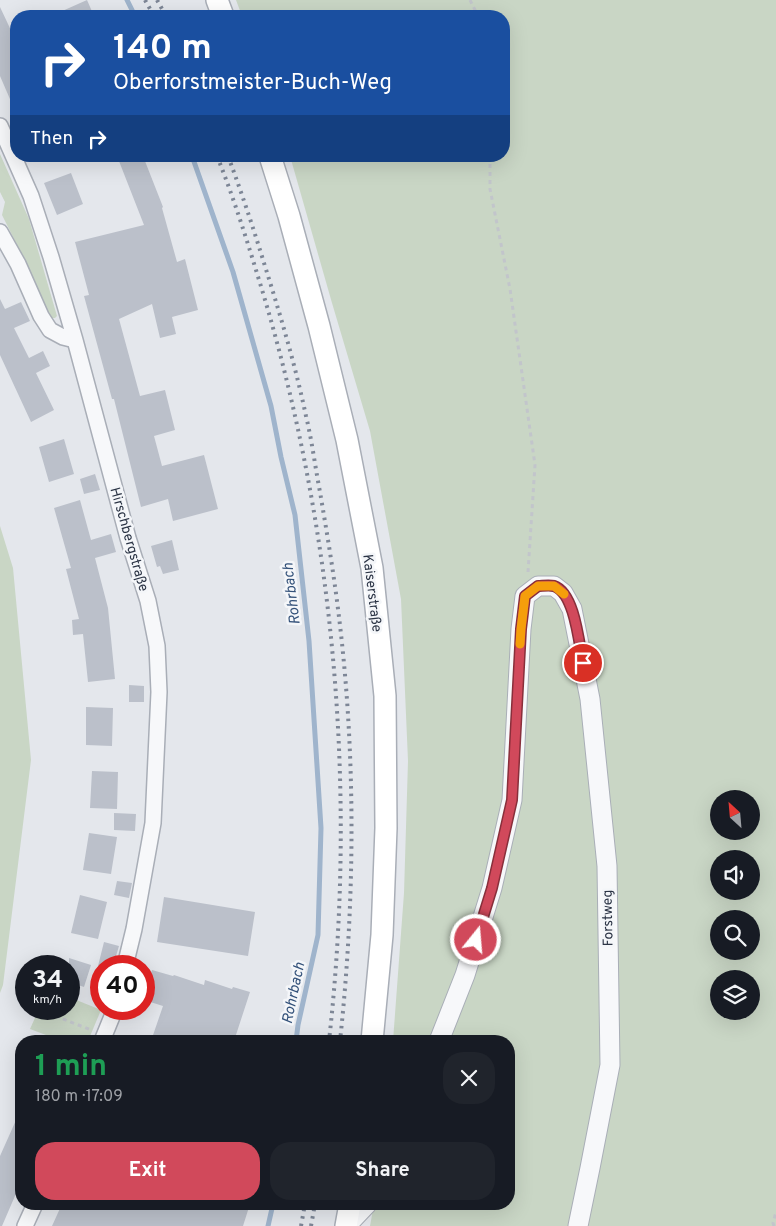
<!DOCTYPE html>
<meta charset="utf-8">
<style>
body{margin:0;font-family:Overpass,sans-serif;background:#20242c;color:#f1f3f6;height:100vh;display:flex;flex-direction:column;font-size:19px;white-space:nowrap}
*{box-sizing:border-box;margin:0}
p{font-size:16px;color:#9ea1a6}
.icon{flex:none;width:28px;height:28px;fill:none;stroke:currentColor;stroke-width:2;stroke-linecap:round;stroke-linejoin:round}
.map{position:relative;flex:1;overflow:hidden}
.drawer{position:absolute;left:15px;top:1035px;width:500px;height:175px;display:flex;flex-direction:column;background:#171b24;border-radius:20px;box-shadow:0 5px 20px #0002}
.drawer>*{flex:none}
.guide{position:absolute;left:10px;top:10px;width:500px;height:152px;border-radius:20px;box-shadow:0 5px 20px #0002;background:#1a4fa0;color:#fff;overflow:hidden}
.needle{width:32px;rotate:334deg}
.buttons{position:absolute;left:710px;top:790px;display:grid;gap:10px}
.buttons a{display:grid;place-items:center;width:50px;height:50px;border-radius:50%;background:#171b24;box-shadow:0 5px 20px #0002;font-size:25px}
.speed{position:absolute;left:15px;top:955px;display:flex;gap:10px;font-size:25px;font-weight:700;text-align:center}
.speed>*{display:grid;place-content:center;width:65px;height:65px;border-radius:50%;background:#171b24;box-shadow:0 5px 20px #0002;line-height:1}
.speed small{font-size:12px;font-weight:400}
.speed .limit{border:8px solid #d22;background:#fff;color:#111}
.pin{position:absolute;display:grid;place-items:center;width:42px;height:42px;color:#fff;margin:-21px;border:2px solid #fff;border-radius:50%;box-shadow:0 1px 5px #0007}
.me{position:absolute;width:55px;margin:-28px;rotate:17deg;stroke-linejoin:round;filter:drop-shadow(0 0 4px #0008)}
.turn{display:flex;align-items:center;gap:18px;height:105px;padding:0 20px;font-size:22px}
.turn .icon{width:65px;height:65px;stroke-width:2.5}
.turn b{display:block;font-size:35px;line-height:42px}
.then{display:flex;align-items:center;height:48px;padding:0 20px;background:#0003;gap:10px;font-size:19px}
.round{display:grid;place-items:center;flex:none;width:52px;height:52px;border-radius:20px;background:#20242c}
.summary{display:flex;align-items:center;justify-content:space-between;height:85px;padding:0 20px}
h1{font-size:30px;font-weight:700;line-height:38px;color:#1e9e55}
.cta{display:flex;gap:10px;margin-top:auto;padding:10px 20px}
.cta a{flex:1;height:58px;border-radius:20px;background:#d1495b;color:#fff;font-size:20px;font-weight:700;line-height:58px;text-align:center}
.cta a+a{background:#20242c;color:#f1f3f6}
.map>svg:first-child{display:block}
.green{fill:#c9d6c5;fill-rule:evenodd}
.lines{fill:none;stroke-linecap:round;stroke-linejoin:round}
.stream{stroke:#9fb4cc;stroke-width:5}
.building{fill:#bbc0ca}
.minor-casing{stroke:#a9aeb7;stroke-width:18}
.tertiary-casing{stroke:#a9aeb7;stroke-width:21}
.secondary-casing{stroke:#a9aeb7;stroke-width:24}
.path{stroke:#c2c5cb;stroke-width:3;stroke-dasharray:4 4;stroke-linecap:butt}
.minor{stroke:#f7f8fa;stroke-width:15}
.tertiary{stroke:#f7f8fa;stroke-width:19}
.secondary{stroke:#fff;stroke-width:21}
.rail{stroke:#7d8696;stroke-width:4;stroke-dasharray:2.5 5;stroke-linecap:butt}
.route-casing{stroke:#882f3b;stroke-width:12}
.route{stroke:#d1495b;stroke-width:9}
.slow{stroke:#f59e0b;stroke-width:9}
.labels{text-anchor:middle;stroke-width:5;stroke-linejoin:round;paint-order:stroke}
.street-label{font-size:14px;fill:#2b3445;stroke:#f4f6f9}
.water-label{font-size:15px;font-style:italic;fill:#34527a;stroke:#f4f6f9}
</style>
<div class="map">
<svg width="776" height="1226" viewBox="0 0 776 1226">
<rect width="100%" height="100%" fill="#e4e7ec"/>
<!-- green -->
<path class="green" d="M 236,0 L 776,0 L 776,1226 L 370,1226 L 374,1204 L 509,1204 L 509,1041 L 393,1041 L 404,893 L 408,761 L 401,599 L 370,431 L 332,303 L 290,156 L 504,156 L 504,16 L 242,16 ZM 719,799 L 751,799 L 751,831 L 719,831 ZM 719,859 L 751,859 L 751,891 L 719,891 ZM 719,919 L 751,919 L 751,951 L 719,951 ZM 719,979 L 751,979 L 751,1011 L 719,1011 Z
M 0,154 L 29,219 L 57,316 L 55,318 L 51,318 L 44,310 L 25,261 L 2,215 L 5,202 L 0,192 Z
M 0,526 L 13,568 L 31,760 L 3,985 L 0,993 Z
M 69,997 L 101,1010 L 88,1041 L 62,1041 L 30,1029 L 39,1009 L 69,1009 Z"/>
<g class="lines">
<!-- stream -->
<path class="stream" d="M 127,0 L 135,16
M 192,156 L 233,272 L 271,406 L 281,457 L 295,515 L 309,641 L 321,828 L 318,935 L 298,1025 L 296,1041
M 268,1226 L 273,1204"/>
</g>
<!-- building -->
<path class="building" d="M 87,0 L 94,16 L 51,16 Z
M 0,7 L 16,41 L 16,113 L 0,76 Z
M 117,156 L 143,156 L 163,207 L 162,208 L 177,262 L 185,259 L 198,310 L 172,317 L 176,334 L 160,338 L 152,304 L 119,319 L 140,396 L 165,390 L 175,430 L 154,436 L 162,466 L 204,455 L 218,509 L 173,521 L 168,499 L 141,507 L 114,399 L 112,399 L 84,296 L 89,295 L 75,242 L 144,225 Z
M 71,173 L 83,204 L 57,215 L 44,183 Z
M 0,299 L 5,309 L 21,302 L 30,321 L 14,328 L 29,358 L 43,351 L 50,366 L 36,373 L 54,410 L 31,422 L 0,355 Z
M 64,439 L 74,474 L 49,482 L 39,447 Z
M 95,474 L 100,490 L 84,494 L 80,479 Z
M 80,500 L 91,540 L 111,534 L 116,552 L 95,558 L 108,608 L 115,679 L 88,682 L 83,634 L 73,635 L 72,620 L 79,619 L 66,569 L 71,568 L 54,508 Z
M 172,540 L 179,570 L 163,574 L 160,566 L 157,567 L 151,546 Z
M 129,685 L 144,686 L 144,702 L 129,702 Z
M 86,707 L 113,708 L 112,746 L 86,745 Z
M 92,771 L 118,772 L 117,809 L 90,808 Z
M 114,813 L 136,814 L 135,831 L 114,830 Z
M 89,833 L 117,837 L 111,874 L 83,870 Z
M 117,881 L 132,883 L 129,898 L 114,895 Z
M 80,895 L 107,902 L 98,939 L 71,933 Z
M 164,897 L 255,912 L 248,956 L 157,942 Z
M 104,942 L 119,946 L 113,966 L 98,966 Z
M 69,958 L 91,965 L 84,987 L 69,982 Z
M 152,970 L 173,976 L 174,975 L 204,985 L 205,980 L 232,989 L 233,987 L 250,992 L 234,1041 L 151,1041 L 163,1006 L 144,1000 L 144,993 Z
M 21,1109 L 21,1182 L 2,1226 L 0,1226 L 0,1156 Z
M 62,1204 L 250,1204 L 243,1226 L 52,1226 Z"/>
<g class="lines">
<!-- minor casing -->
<g class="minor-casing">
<path id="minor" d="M 0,126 L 31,196 L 51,257 L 75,340 L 128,538 L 148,601 L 157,646 L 159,692 L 153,823 L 134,929 L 125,966
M 0,232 L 18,264 L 41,316 L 50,330 L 63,337 L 75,340
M 102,1041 L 115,1009
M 25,1226 L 35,1204"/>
</g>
<!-- tertiary casing -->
<g class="tertiary-casing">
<path id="tertiary" d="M 439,1041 L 465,975 L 492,888 L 512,800 L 521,629 L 525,596 L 538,586 L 554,586 L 563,593 L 572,609 L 590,699 L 607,866 L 610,1065 L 590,1168 L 578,1226
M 346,1226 L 367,1204"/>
</g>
<!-- secondary casing -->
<g class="secondary-casing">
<path id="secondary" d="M 217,0 L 223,16
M 270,156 L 289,216 L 319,326 L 347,440 L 372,568 L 385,696 L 386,828 L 382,935 L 372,1041
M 346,1226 L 350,1204"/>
</g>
<!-- path -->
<path class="path" d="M 470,0 L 478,16
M 490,156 L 490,189 L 510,289 L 535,465 L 528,572
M 48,1013 L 91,1030
M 774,1226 L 773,1223 L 776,1212"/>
<!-- minor -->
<use href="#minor" class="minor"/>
<!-- tertiary -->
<use href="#tertiary" class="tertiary"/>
<!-- secondary -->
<use href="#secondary" class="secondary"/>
<!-- rail -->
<path class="rail" d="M 145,0 L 154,16
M 157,0 L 166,16
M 217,156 C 235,201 249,247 263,293 C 335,535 357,791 329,1041
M 228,156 C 241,191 253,227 264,263 C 280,314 295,364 306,416 C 312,441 315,466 320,492 C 327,533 334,575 339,617 C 356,756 355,902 340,1041
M 301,1226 L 305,1204
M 311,1226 L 315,1204"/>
</g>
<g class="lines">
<!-- route casing -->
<g class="route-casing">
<path id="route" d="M 476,940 L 492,888 L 512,800 L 521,629 L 525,596 L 538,586 C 542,586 549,585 554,586 C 575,593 579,644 583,663"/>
</g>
<!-- route -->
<use href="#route" class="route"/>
<!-- slow -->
<path class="slow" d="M 520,644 L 521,629 L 525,596 L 538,586 L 554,586 L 564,594"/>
</g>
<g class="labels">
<!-- street labels -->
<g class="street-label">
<text transform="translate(130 539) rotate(74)" y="5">Hirschbergstraße</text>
<text transform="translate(373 593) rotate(83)" y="5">Kaiserstraße</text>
<text transform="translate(607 918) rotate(-91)" y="5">Forstweg</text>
</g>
<!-- water labels -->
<g class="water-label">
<text transform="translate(291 594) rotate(-97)" y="5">Rohrbach</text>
<text transform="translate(293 993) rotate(-78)" y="5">Rohrbach</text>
</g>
</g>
</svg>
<div class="buttons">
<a><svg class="needle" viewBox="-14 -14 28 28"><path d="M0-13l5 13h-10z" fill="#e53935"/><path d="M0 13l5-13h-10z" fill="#9ea1a6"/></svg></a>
<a><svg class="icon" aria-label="sound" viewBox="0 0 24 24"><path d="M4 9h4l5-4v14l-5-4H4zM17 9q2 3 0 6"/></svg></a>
<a><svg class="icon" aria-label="search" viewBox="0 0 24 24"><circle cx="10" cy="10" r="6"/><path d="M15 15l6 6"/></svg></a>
<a><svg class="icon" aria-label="layers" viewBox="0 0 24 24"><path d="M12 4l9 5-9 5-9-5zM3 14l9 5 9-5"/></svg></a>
</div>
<div class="speed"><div>34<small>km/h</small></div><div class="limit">40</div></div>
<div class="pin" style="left:583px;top:663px;background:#d93025"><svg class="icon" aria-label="arrive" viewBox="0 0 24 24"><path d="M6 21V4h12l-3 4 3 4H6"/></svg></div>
<svg class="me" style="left:476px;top:940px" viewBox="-20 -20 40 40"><circle r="17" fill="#d1495b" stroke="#fff" stroke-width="3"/><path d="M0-11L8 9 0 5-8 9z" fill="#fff"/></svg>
<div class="guide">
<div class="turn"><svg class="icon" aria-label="right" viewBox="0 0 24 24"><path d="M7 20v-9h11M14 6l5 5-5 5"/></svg><div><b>140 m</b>Oberforstmeister-Buch-Weg</div></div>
<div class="then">Then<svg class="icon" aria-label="right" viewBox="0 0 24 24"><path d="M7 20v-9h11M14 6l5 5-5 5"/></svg></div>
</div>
<section class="drawer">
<div class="summary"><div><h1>1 min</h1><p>180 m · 17:09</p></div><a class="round"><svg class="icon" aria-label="close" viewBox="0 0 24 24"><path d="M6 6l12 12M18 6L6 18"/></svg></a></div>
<div class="cta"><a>Exit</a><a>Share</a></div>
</section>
</div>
